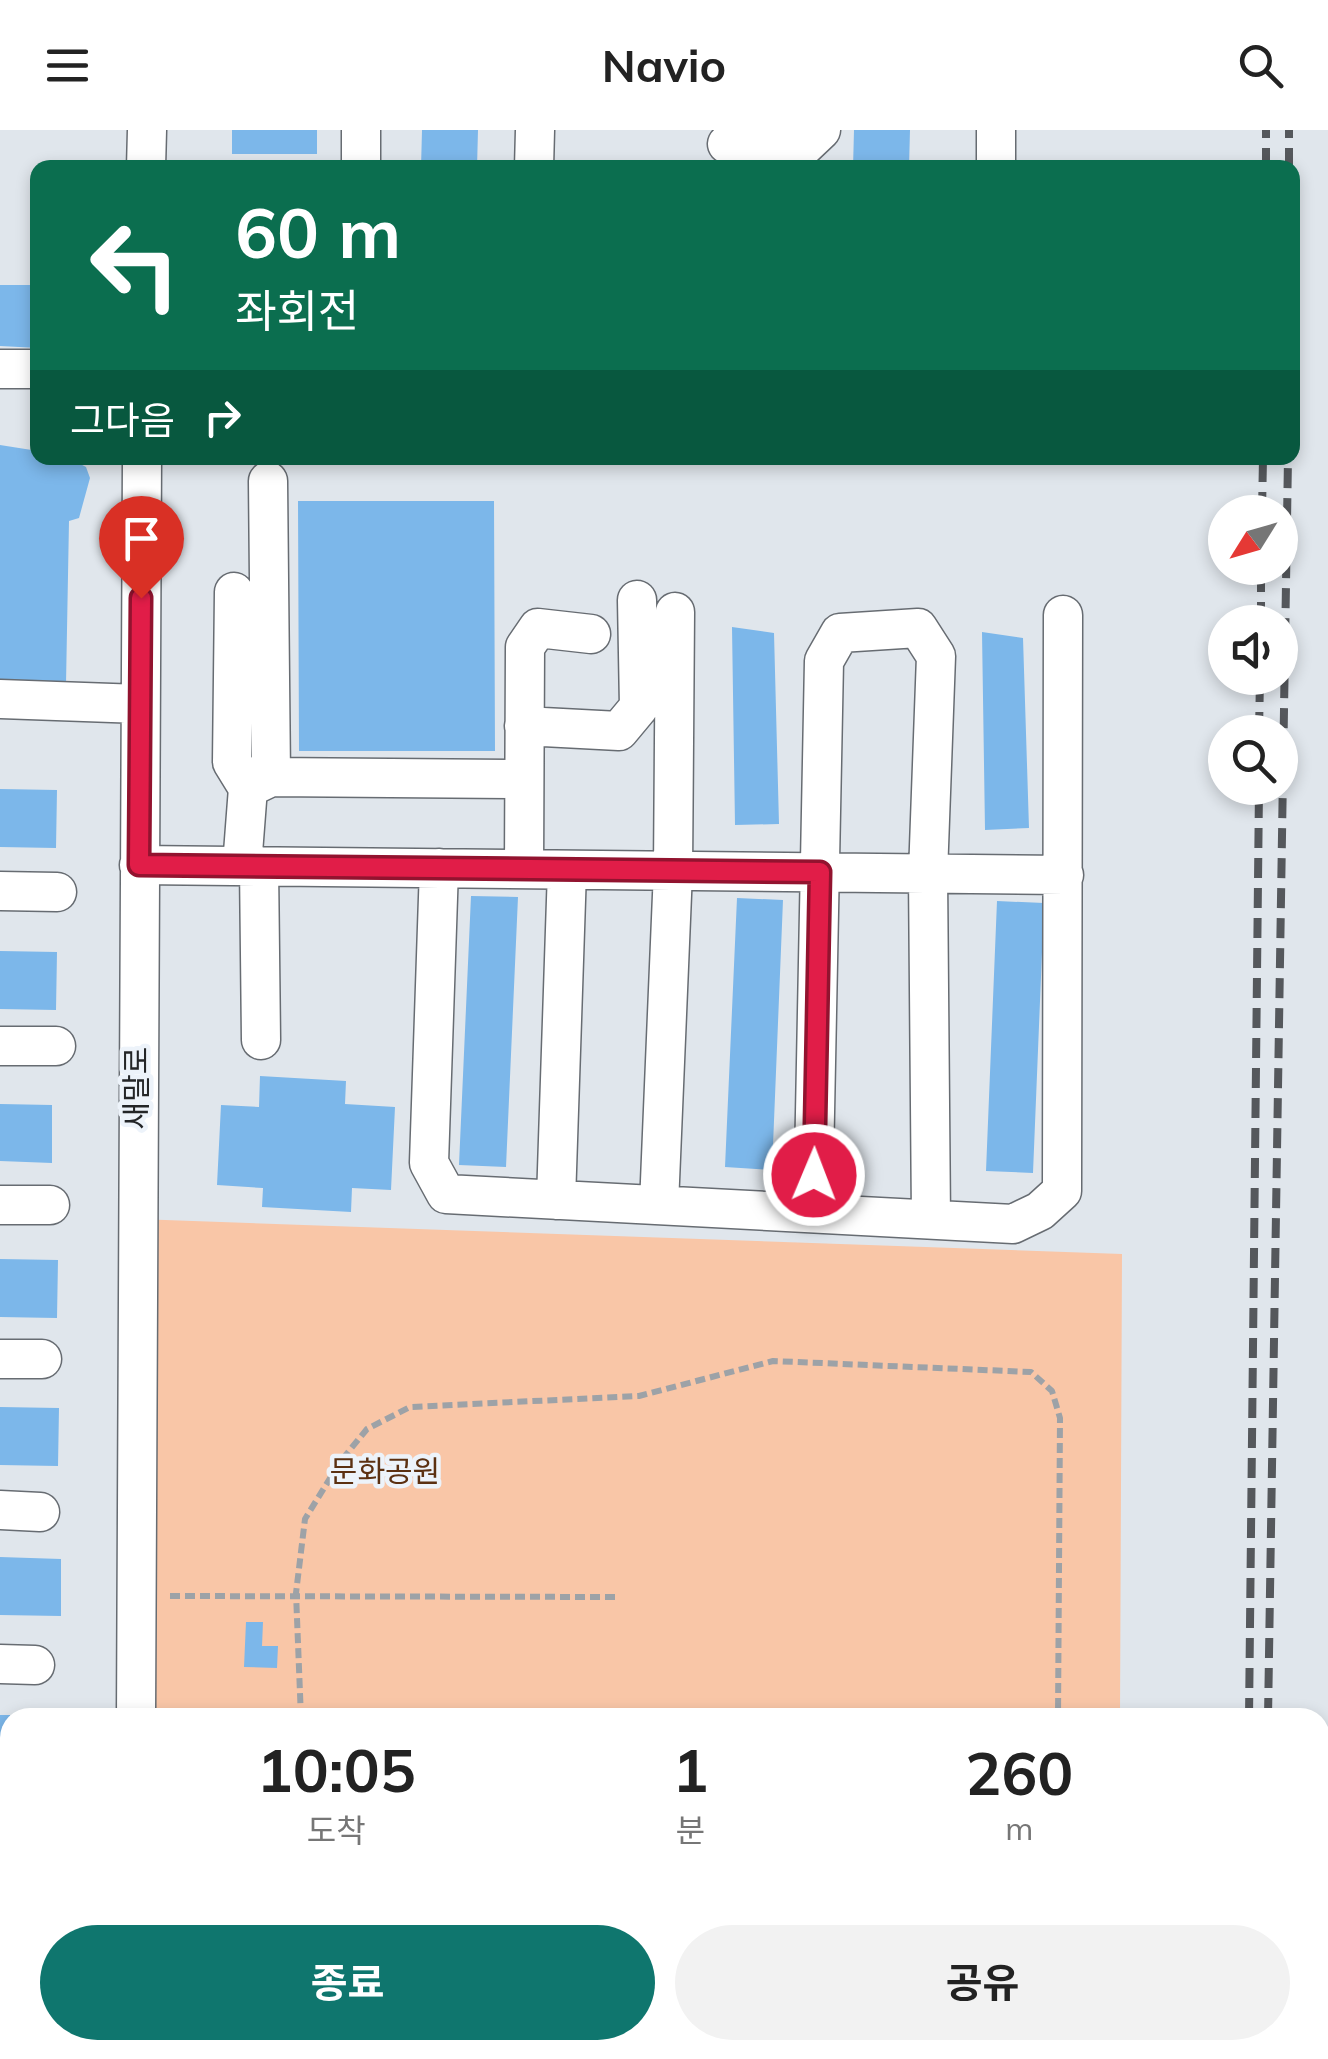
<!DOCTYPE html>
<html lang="ko">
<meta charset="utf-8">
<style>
body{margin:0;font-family:Mulish,"Noto Sans KR",sans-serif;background:#f2f2f2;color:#222;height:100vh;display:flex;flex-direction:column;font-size:38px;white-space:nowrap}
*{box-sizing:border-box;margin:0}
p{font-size:32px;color:#767676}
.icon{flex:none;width:55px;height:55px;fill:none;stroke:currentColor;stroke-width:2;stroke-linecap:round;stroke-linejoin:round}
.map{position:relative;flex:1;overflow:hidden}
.panel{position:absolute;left:0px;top:1578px;width:1330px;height:352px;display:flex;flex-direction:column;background:#fff;border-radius:30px 30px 0 0;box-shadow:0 5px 15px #0003}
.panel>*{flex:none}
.guide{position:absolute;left:30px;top:30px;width:1270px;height:305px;border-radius:20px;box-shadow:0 5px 15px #0003;background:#0b6e4f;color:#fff;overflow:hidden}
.needle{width:65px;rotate:233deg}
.fabs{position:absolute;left:1208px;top:365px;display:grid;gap:20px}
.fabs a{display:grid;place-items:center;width:90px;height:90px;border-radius:50%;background:#fff;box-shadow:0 5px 15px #0003;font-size:50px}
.pin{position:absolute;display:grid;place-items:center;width:85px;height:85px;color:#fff;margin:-102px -42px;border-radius:50% 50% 50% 0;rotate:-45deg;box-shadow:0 0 10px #0007}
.pin .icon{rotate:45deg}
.me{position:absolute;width:110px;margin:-55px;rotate:1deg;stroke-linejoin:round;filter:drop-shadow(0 0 8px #0008)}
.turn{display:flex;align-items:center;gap:35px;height:210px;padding:0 40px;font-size:45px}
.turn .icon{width:130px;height:130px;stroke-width:2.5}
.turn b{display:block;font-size:70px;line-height:85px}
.then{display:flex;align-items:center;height:95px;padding:0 40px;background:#0003;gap:20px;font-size:38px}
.eta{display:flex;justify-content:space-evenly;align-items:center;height:170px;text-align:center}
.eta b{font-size:60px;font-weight:700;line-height:70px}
.cta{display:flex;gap:20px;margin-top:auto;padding:20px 40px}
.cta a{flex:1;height:115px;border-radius:60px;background:#0f766e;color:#fff;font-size:40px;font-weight:700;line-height:115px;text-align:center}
.cta a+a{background:#f2f2f2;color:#222}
header{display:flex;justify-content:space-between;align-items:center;height:130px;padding:0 40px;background:#fff;font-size:45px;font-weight:700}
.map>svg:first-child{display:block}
.green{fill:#f9c6a7}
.building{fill:#7cb7ea}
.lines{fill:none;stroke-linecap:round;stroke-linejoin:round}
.minor-casing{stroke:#676c72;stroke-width:41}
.path{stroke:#9da2a7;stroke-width:6;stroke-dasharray:10 5;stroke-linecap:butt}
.minor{stroke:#fff;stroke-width:38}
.rail{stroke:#55585c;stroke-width:8;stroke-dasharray:20 10;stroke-linecap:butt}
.route-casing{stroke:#92132f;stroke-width:25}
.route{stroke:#e11d48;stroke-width:18}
.labels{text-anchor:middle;stroke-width:9;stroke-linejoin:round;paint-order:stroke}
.street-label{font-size:30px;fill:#232527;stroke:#edf3fa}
.park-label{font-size:30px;fill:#5b3011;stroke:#edf3fa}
</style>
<header><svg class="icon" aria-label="menu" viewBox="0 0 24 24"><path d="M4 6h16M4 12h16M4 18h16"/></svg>Navio<svg class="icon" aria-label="search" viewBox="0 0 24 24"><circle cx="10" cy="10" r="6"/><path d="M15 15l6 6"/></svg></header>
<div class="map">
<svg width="1328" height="1929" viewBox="0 0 1328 1929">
<rect width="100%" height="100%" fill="#e0e6ec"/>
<!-- green -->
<path class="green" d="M 137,1089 L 1122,1124 L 1120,1587 L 136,1588 Z
M 270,1920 L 1119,1920 L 1119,1929 L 277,1929 Z"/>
<!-- building -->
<path class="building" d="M 232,0 L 317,0 L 317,24 L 232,24 Z
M 422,0 L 478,0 L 477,38 L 421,38 Z
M 854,0 L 910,0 L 909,38 L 853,38 Z
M 0,155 L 38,155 L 38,218 L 0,216 Z
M 0,315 L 38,321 L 38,328 L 71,329 L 86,337 L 90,348 L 79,388 L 69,391 L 66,554 L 0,552 Z
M 298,371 L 494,371 L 495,621 L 299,621 Z
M 732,497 L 774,503 L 779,694 L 735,695 Z
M 982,502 L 1023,508 L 1029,698 L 985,700 Z
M 0,659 L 57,660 L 56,718 L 0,717 Z
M 471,766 L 518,767 L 506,1037 L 459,1035 Z
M 737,768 L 783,770 L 772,1040 L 725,1037 Z
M 997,771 L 1044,773 L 1033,1043 L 986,1041 Z
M 0,821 L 57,822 L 56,880 L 0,879 Z
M 260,946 L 346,951 L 345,974 L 395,977 L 391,1060 L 352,1058 L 351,1082 L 262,1077 L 263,1058 L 217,1055 L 221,975 L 259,977 Z
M 0,974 L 52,975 L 52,1033 L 0,1031 Z
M 0,1129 L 58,1130 L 57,1188 L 0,1187 Z
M 0,1277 L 59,1278 L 58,1336 L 0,1335 Z
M 0,1427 L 61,1429 L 61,1486 L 0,1485 Z
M 246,1492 L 263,1492 L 262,1516 L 278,1516 L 277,1538 L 244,1537 Z
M 0,1585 L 10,1585 L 10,1643 L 0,1642 Z
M 0,1735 L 10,1736 L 10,1793 L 0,1793 Z
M 43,1920 L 170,1920 L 176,1929 L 42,1929 L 38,1923 Z"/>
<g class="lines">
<!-- minor casing -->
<g class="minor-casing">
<path id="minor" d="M 727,14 L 802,18 L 821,0
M 146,38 L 147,0
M 361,38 L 361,0
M 534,38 L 535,0
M 996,38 L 996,0
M 0,239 L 38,239
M 234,462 L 232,632 L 248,658 L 242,736
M 0,569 L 140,574
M 524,596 L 619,601 L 639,577 L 637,470
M 271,647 L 524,649
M 248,658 L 271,647 L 268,351
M 139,735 L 1064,745
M 259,736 L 261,910
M 439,738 L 429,1033 L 446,1064 L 1013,1094 L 1040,1081 L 1062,1061 L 1063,485
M 524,739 L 525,517 L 538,498 L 591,504
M 0,761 L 57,762
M 0,916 L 56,916
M 556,1070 L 567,740
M 0,1075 L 50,1075
M 659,1075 L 673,741 L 675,482
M 813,1083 L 824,531 L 840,503 L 918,498 L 936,526 L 928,744 L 931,1089
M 0,1229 L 42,1229
M 0,1380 L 40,1382
M 0,1534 L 35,1535
M 136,1588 L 142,328
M 0,1688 L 10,1688
M 0,1819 L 10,1819
M 270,1920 L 277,1929"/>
</g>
<!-- path -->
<path class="path" d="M 170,1466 L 615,1467
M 301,1588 L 296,1463 L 305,1389 L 340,1332 L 367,1299 L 410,1277 L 639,1266 L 773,1231 L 1031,1242 L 1052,1261 L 1060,1288 L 1058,1588
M 443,1920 L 452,1929
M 759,1920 L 767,1929
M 398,1929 L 408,1920
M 481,1929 L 492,1920
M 1055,1929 L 1055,1920"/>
<!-- minor -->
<use href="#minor" class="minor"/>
<!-- rail -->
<path class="rail" d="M 1266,38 L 1266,0
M 1289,38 L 1289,0
M 1262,382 L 1263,328
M 1261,492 L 1261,438
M 1259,602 L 1260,548
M 1249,1588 L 1259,658
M 1268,1588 L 1288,328
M 1252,1920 L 1253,1929
M 1271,1920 L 1271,1929"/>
</g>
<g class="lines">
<!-- route casing -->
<g class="route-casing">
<path id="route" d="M 141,468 L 139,735 L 820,742 L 814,1045"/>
</g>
<!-- route -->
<use href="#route" class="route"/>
</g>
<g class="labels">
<!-- street labels -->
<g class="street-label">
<text transform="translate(137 958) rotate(-90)" y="10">새말로</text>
</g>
<!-- park labels -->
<g class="park-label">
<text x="385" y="1352">문화공원</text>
</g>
</g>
</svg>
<div class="fabs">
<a><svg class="needle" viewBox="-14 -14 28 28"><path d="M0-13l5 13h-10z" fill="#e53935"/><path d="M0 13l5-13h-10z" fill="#767676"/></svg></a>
<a><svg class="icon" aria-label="sound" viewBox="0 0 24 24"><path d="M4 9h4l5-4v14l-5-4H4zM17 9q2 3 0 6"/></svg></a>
<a><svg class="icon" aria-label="search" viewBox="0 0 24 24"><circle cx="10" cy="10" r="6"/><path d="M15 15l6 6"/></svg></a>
</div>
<div class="pin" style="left:141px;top:468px;background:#d93025"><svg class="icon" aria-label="arrive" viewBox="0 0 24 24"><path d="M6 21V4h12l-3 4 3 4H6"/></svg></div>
<svg class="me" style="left:814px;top:1045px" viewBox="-20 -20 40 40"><circle r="17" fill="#e11d48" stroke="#fff" stroke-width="3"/><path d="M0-11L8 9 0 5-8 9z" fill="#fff"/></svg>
<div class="guide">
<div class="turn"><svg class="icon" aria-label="left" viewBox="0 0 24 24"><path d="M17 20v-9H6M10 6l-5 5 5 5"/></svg><div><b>60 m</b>좌회전</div></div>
<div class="then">그다음<svg class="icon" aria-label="right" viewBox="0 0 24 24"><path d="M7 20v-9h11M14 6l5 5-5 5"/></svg></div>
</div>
<section class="panel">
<div class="eta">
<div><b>10:05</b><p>도착</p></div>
<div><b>1</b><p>분</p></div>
<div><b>260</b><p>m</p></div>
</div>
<div class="cta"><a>종료</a><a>공유</a></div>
</section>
</div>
